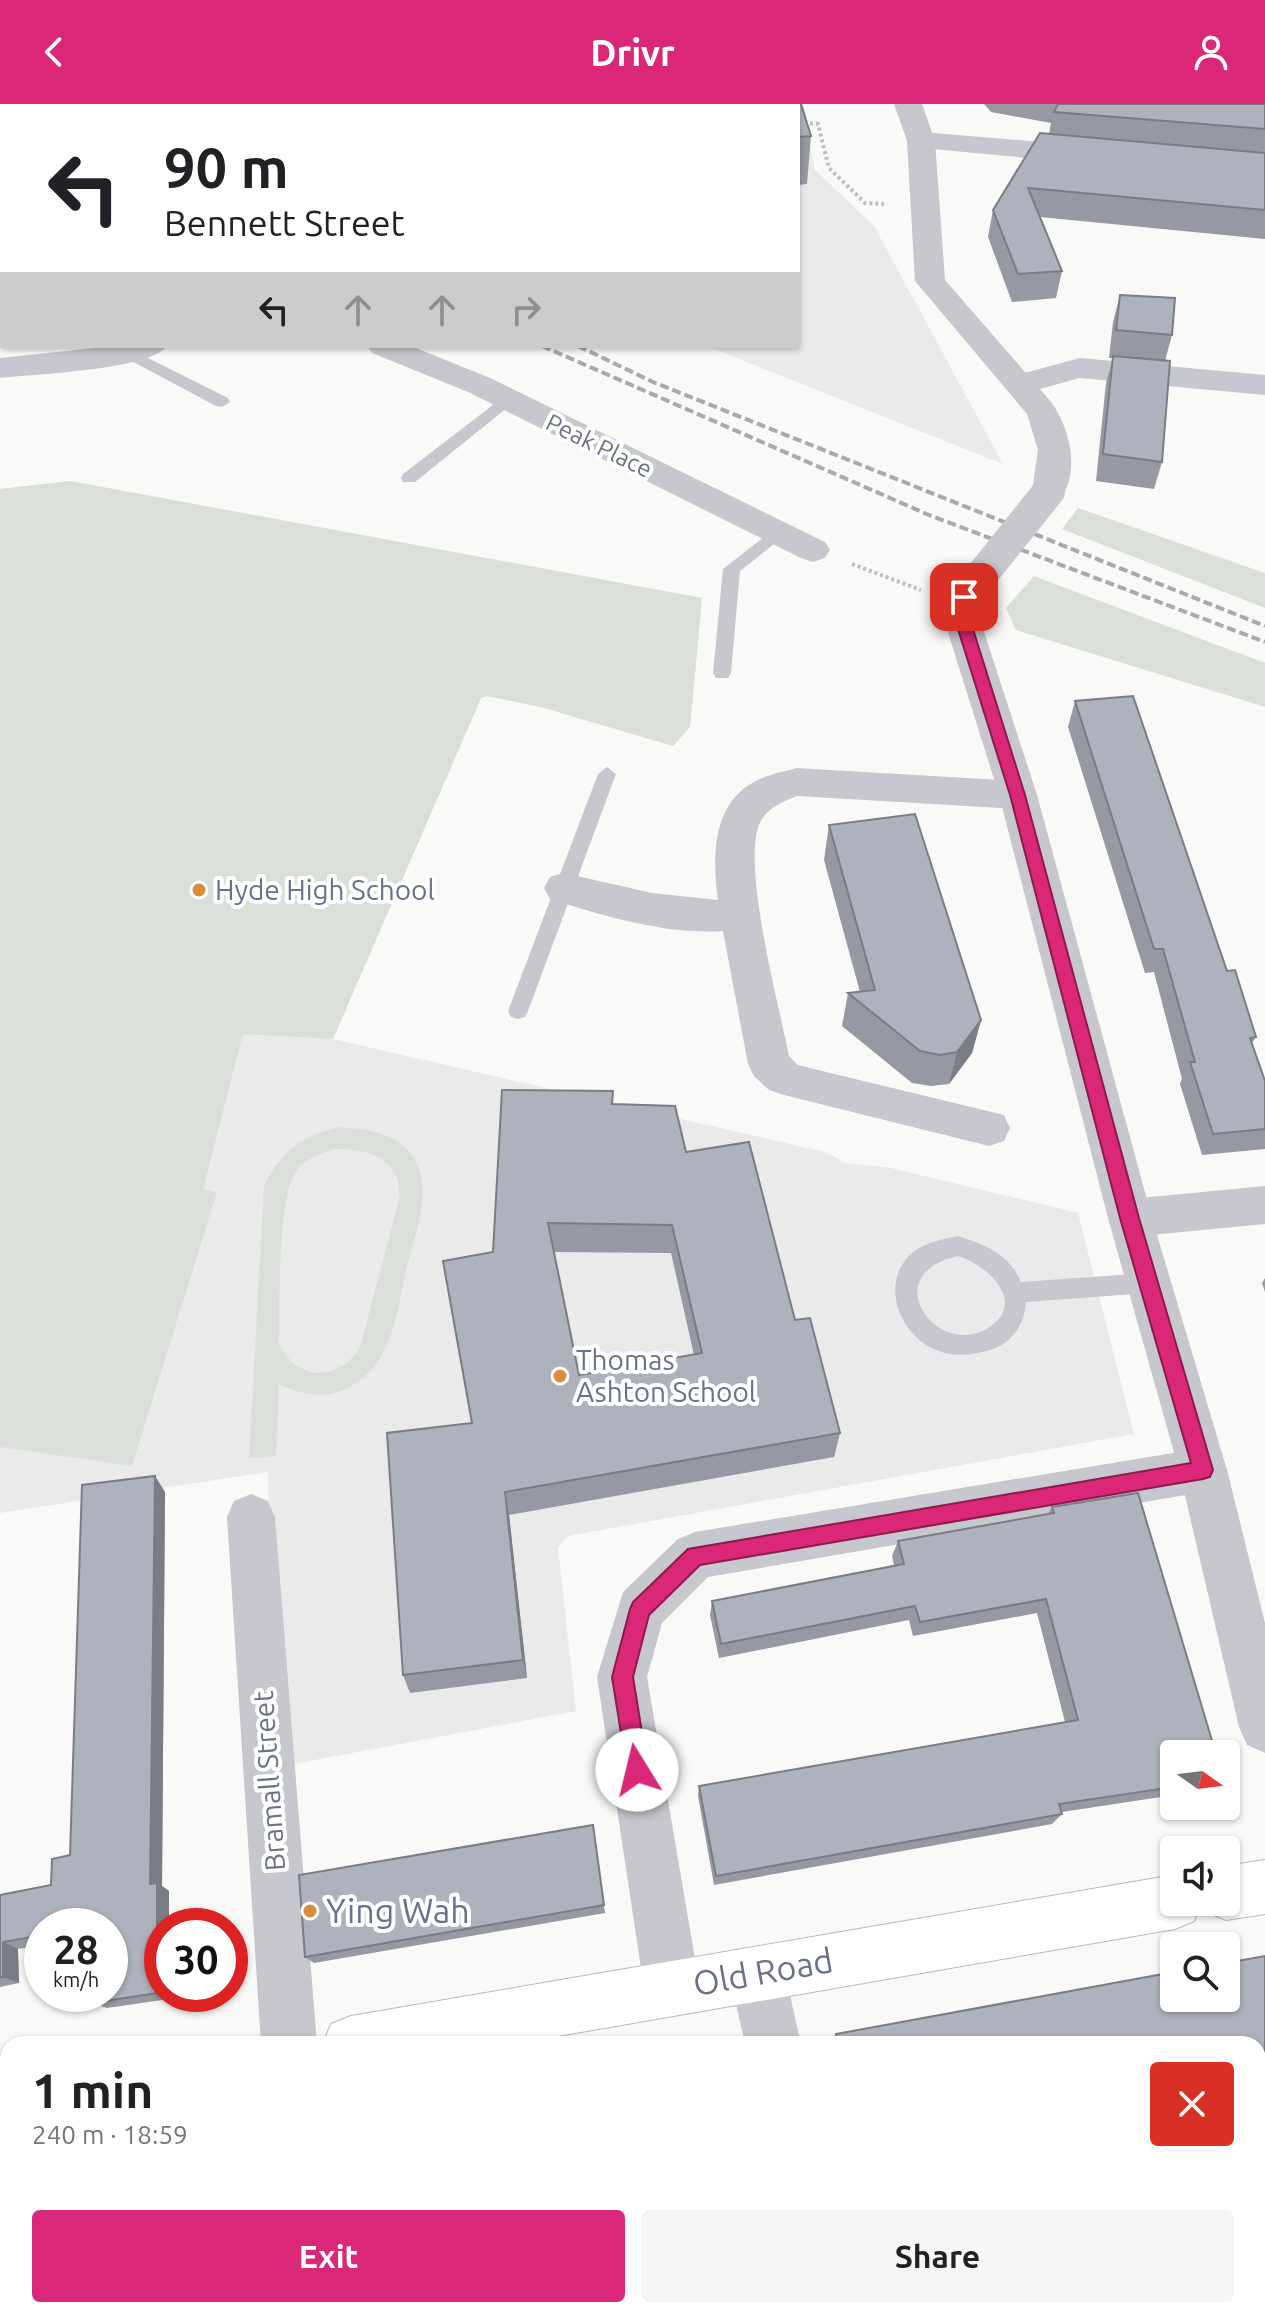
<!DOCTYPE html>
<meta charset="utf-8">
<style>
body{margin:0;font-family:Ubuntu,sans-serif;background:#f6f6f6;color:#202124;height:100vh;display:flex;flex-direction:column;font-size:30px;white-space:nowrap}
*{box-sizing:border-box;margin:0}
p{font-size:26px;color:#757577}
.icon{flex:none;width:44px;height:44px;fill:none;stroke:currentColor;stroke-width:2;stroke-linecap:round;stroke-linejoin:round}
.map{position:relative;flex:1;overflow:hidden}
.panel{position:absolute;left:0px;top:1932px;width:1266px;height:282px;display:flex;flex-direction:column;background:#fff;border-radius:24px 24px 0 0;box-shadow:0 2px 6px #0004}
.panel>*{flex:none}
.banner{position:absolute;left:0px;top:0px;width:800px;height:244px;box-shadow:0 2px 6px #0004;background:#fff;color:#202124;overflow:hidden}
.needle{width:52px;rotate:104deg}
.buttons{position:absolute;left:1160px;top:1636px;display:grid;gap:16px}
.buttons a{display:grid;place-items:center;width:80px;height:80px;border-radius:8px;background:#fff;box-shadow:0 2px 6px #0004;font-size:40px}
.speed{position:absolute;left:24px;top:1804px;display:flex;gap:16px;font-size:40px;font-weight:700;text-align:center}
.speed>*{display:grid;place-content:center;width:104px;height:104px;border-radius:50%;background:#fff;box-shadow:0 2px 6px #0004;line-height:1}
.speed small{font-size:20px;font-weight:400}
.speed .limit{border:12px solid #d22;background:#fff;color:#111}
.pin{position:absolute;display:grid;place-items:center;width:68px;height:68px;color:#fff;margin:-34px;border-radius:16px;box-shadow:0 4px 12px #0006}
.me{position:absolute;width:88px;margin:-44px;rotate:351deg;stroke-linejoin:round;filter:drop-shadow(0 0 6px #0008)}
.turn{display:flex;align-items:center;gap:28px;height:168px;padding:0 32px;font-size:36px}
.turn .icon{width:104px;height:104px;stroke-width:2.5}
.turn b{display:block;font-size:56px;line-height:68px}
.lanes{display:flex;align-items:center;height:76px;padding:0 32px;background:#0003;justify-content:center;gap:40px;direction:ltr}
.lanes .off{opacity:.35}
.round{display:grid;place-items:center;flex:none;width:84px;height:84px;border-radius:8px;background:#f6f6f6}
.summary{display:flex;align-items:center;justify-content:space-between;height:136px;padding:0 32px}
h1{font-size:48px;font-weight:700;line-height:60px}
.action{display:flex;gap:16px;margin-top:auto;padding:16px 32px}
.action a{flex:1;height:92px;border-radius:8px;background:#db2777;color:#fff;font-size:32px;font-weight:700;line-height:92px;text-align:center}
.action a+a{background:#f6f6f6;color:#202124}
header{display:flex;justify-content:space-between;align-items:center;height:104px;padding:0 32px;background:#db2777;color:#fff;font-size:36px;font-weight:700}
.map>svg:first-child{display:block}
.built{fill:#eaeaeb}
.green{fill:#dae0d9;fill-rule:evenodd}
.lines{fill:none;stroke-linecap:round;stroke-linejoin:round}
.secondary-casing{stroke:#b8bbc1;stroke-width:2}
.path{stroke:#bebfc3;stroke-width:4;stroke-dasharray:3 3;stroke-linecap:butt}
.service{fill:#c6c8cd;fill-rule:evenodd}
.minor{fill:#c6c8cd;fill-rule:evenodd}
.tertiary{fill:#c6c8cd;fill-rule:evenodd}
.secondary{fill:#fff;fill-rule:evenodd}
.rail{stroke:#a7aab2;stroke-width:4;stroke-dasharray:9 4;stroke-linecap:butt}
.tertiary-bridge{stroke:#c6c8cd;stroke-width:32}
.wall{fill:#9699a2;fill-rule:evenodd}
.shaded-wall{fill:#7a7d84}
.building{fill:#aeb2bc;stroke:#7a7d84;stroke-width:2;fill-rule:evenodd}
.route{fill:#db2777;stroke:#8e194d;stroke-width:2}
.poi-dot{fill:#da8e37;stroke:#fff;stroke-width:3}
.labels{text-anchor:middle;stroke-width:8;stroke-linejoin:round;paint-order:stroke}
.far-street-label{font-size:24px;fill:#6a7287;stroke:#fff}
.poi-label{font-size:28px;fill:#6a7287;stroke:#fff;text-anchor:start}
.street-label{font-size:28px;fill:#6a7287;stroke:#fff}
.near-poi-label{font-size:34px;fill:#6a7287;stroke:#fff;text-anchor:start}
.near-street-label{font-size:34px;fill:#6a7287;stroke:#fff}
</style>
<header><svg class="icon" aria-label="back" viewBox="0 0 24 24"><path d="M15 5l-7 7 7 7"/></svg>Drivr<svg class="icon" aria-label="person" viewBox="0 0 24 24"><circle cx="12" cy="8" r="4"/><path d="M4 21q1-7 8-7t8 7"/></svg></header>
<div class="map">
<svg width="1265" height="2213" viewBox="0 0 1265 2213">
<rect width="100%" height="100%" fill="#f9f9f8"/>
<!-- built -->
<path class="built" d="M 807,29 L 815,66 L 874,122 L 1003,360 L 706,242 L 798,242 L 798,30 Z
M 70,377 L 702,494 L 690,623 L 673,642 L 541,603 L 487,592 L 481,594 L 333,935 L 825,1048 L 846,1059 L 891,1064 L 1078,1109 L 1134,1330 L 568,1432 L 558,1444 L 576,1607 L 272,1664 L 268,1368 L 0,1409 L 0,385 Z"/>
<!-- green -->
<path class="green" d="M 70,377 L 702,494 L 690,623 L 673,642 L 541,603 L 487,592 L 481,594 L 333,935 L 243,930 L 203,1085 L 217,1088 L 132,1362 L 0,1343 L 0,385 Z
M 1078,404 L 1265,469 L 1265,504 L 1062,425 Z
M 1034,472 L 1265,559 L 1265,603 L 1016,526 L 1006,504 Z
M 341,1023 C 366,1025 396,1029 412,1051 C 435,1083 415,1129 407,1163 C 396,1211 393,1265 343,1286 C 320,1295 300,1290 279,1280 L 276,1352 L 249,1354 L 264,1082 C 280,1048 304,1030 341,1023 ZM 335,1045 C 368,1044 403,1055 399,1095 L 361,1240 L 355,1251 L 344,1261 L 329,1268 L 312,1269 L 293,1260 L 279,1241 C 280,1205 277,1090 297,1066 C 307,1054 320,1049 335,1045 Z"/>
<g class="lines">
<!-- secondary casing -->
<g class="secondary-casing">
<path id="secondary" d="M 1265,1756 L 1265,1810 L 1226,1816 L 1207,1808 L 1203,1798 L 1226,1798 L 1226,1762 Z
M 1174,1771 L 1174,1798 L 1202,1798 L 1194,1817 L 1175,1825 L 512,1940 L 323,1940 L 331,1920 L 351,1912 Z
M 8,1975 L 8,2031 L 0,2033 L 0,1977 Z"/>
</g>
<!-- path -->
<path class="path" d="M 798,18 L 818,20 L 829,64 L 865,99 L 884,100
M 852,460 L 921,486"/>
<!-- service -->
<path class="service" d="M 130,245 L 228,294 L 230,298 L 222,303 L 216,302 L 124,253 L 124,247 Z
M 506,291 L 512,292 L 512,300 L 415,378 L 403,378 L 401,374 L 403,370 Z
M 777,423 L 786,429 L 783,433 L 740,467 L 731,569 L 728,574 L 716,574 L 713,569 L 723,465 Z
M 607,663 L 616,670 L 528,907 L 525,913 L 518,915 L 511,913 L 508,907 L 598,670 Z
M 958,1132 C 986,1141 1009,1150 1021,1178 L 1148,1169 L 1156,1172 L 1159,1179 L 1156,1186 L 1148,1189 L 1026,1198 C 1025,1219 1013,1238 993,1245 C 977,1250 961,1253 945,1249 C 905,1240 878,1186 908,1153 C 921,1139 940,1136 958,1132 ZM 958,1152 C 985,1160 1027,1196 991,1222 C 940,1259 873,1171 958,1152 Z"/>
<!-- minor -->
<path class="minor" d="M 921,28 L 1091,42 L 1101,45 L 1105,51 L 1101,57 L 1091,60 L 911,43 L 907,37 L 911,31 Z
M 0,53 L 2,54 L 2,72 L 0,71 Z
M 113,242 L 167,242 C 151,266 32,270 0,274 L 0,254 Z
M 367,242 L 411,242 L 490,274 L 825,438 L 830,446 L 825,454 L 813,458 L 801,454 L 468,288 L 372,249 Z
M 1080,254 L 1265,271 L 1265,291 L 1080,274 L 1021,290 L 1010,287 L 1005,280 L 1010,273 Z
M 796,664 L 1018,677 L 1031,681 L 1037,691 L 1031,701 L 1018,705 L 797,692 C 784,697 770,703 762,715 C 738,751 780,905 789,952 L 798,961 L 814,965 L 1004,1011 L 1010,1024 L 1004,1037 L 989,1042 L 784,991 L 769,986 L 754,972 L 748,960 L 723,827 C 667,831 603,812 550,795 L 544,784 L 550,773 L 564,769 L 652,789 L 718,796 C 712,755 712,700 754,678 C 766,671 783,668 796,664 Z
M 1265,1082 L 1265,1120 L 1130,1133 L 1114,1128 L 1108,1114 L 1114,1100 L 1130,1095 Z
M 1203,1344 L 1220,1350 L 1227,1366 L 1220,1382 L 1203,1388 L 708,1473 L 662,1519 L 647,1573 L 700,1884 L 692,1904 L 672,1912 L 652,1904 L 644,1884 L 597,1573 L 623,1488 L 678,1435 L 695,1428 Z
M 251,1390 L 268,1397 L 275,1413 L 317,1940 L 261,1940 L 227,1413 L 234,1397 Z
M 757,1841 L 776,1850 L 785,1869 L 801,1940 L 745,1940 L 729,1869 L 738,1850 Z
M 281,2206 L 341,2206 L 342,2213 L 282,2213 Z"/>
<!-- tertiary -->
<path class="tertiary" d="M 894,0 L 922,0 L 935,37 L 945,176 L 1052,299 C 1070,326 1080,365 1061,395 L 1049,398 L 1037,395 L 1032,387 L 1038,346 L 1027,310 L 915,177 L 907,37 Z
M 964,481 L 976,484 L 982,493 L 977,506 L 1037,691 L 1152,1114 L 1227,1366 L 1265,1519 L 1265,1649 L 1247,1641 L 1239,1623 L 1179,1366 L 1108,1114 L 999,691 L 941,506 L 952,484 Z"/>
<!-- secondary -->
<use href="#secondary" class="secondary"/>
<!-- rail -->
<path class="rail" d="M 8,0 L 14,2
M 542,242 L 929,411 L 1265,538
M 578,242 L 653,278 L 1265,522"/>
<!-- tertiary-bridge -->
<path class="tertiary-bridge" d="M 964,493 L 1049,387"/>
</g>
<!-- wall -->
<path class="wall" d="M 984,0 L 1265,0 L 1265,135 L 1040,113 L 1062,167 L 1056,194 L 1012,198 L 988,133 L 993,106 L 1049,30 L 1051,19 L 991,8 Z
M 798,2 L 811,32 L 807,80 L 798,81 Z
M 1120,191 L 1172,231 L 1165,257 L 1162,358 L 1154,385 L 1096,377 L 1106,279 L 1113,254 L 1109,254 L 1113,218 Z
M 1075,597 L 1227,867 L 1256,933 L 1252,939 L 1265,977 L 1265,1045 L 1202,1051 L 1180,980 L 1182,975 L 1154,868 L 1145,869 L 1068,623 Z
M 829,721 L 981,916 L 972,949 L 949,980 L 931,982 L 912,979 L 842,922 L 848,889 L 860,888 L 824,756 Z
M 613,1000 L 686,1048 L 795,1216 L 840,1329 L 834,1353 L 509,1411 L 527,1574 L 410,1589 L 403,1571 L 472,1319 L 493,1148 ZM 554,1148 L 671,1149 L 694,1251 L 579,1271 Z
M 1265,1174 L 1265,1188 L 1262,1179 Z
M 165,1388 L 162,1782 L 169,1787 L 162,1890 L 169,1890 L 169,1895 L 107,1904 L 93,1899 L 110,1822 L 42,1822 L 42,1841 L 18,1845 L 19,1879 L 0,1883 L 0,1791 L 51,1781 L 70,1751 Z
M 1052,1403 L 1174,1650 L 1174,1691 L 1062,1708 L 1062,1710 L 1052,1720 L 714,1781 L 698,1692 L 699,1682 L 1065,1618 L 1037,1509 L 913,1532 L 909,1516 L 719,1554 L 710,1511 L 712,1497 L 894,1461 L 892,1452 L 898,1437 L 1048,1410 Z
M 593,1721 L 605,1809 L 314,1859 L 305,1853 Z
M 1265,1852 L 1265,2099 L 1258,2076 L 1258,1940 L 832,1940 L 831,1935 L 836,1930 Z
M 1265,2127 L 1265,2213 L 1249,2213 L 1247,2206 L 1258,2206 L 1258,2128 Z"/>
<!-- shaded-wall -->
<path class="shaded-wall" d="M 981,916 L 972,949 L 949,980 L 957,948 Z
M 155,1372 L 165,1388 L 162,1782 L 169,1787 L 169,1822 L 162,1822 L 162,1890 L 169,1890 L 169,1895 L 157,1889 L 150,1780 Z
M 505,1388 L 509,1411 L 527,1574 L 523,1556 Z
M 3,1838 L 18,1845 L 19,1879 L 3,1873 Z"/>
<!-- building -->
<path class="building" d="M 630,0 L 801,0 L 811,32 L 798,33 L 798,2 L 605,2 Z
M 1058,0 L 1265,0 L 1265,25 L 1054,8 Z
M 1040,29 L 1265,49 L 1265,106 L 1028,84 L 1062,167 L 1018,170 L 993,106 Z
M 1120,191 L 1175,194 L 1172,231 L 1116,226 Z
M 1113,252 L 1170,257 L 1162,358 L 1103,350 Z
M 1133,592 L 1227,867 L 1235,866 L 1256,933 L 1250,934 L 1265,977 L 1265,1025 L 1213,1030 L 1190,958 L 1195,958 L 1163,845 L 1154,845 L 1075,597 Z
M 915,710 L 981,916 L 957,948 L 940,951 L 920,947 L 848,889 L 875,886 L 829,721 Z
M 502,986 L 613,987 L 612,1000 L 675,1002 L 686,1048 L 749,1038 L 795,1216 L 810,1214 L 840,1329 L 505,1388 L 523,1556 L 403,1571 L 387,1329 L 472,1319 L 443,1157 L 493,1148 ZM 548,1119 L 672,1121 L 702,1249 L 579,1271 Z
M 155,1372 L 150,1780 L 157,1779 L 157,1889 L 93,1899 L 93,1890 L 110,1890 L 110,1822 L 42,1822 L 42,1831 L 3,1838 L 3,1873 L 0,1873 L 0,1791 L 51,1781 L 52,1755 L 70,1751 L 82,1381 Z
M 1138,1389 L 1216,1650 L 1174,1650 L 1174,1683 L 1059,1700 L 1062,1710 L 716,1772 L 699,1682 L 1078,1616 L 1046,1495 L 920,1518 L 915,1502 L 721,1540 L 712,1497 L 904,1460 L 898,1437 L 1054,1409 L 1052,1403 Z
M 593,1721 L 604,1801 L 305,1853 L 299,1771 Z
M 1265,1852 L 1265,2041 L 1258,2018 L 1258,1940 L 838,1940 L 836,1930 L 1174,1868 L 1174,1894 L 1226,1894 L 1226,1859 Z
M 8,2101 L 8,2205 L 0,2207 L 0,2103 Z
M 1265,2130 L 1265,2212 L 1258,2184 L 1258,2132 Z"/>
<!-- route -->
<path class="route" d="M 964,488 L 971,493 L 967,506 L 1025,691 L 1139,1114 L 1213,1366 L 1210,1373 L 1203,1375 L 700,1461 L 649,1511 L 633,1573 L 648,1666 L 645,1674 L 637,1677 L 630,1674 L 627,1666 L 612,1573 L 630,1505 L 633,1498 L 688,1445 L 1191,1359 L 1120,1114 L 1010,691 L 952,506 L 958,489 Z"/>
<!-- markers -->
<g class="poi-dot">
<circle cx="199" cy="786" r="8"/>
<circle cx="560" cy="1272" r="8"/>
<circle cx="310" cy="1807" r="8"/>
</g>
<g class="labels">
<!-- far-street labels -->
<g class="far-street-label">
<text transform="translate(599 342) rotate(26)" y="8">Peak Place</text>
</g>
<!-- poi labels -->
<g class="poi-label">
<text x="215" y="796">Hyde High School</text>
<text x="576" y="1266">Thomas<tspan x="576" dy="32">Ashton School</tspan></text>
</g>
<!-- street labels -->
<g class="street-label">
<text transform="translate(269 1677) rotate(-94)" y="10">Bramall Street</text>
</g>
<!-- near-poi labels -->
<g class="near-poi-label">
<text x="326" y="1819">Ying Wah</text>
</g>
<!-- near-street labels -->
<g class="near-street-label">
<text transform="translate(763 1868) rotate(-10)" y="12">Old Road</text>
</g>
</g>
</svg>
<div class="buttons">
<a><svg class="needle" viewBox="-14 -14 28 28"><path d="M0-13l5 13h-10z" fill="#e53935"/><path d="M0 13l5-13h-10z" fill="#757577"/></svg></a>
<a><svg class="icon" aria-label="sound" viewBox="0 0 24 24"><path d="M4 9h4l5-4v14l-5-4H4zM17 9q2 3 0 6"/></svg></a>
<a><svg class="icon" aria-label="search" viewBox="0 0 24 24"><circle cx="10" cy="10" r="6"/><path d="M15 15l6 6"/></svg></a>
</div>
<div class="speed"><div>28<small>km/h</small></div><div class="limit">30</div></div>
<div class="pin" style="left:964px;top:493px;background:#d93025"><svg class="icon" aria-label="arrive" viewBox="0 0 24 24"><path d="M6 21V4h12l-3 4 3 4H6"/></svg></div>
<svg class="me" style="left:637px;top:1666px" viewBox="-20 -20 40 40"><circle r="19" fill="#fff"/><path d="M0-13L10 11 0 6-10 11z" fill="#db2777"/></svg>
<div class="banner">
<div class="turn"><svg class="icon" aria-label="left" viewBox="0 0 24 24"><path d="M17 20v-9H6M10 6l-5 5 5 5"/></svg><div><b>90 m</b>Bennett Street</div></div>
<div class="lanes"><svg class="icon" aria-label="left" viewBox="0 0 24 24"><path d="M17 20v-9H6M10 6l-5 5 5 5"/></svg><svg class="icon off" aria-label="ahead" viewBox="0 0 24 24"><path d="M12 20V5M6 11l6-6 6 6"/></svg><svg class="icon off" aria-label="ahead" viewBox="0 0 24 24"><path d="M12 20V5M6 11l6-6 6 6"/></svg><svg class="icon off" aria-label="right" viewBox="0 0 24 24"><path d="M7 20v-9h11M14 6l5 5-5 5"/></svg></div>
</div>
<section class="panel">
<div class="summary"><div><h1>1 min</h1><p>240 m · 18:59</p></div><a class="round" style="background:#d93025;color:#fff"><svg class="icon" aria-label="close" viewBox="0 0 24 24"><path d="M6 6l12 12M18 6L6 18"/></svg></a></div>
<div class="action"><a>Exit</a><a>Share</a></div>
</section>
</div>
